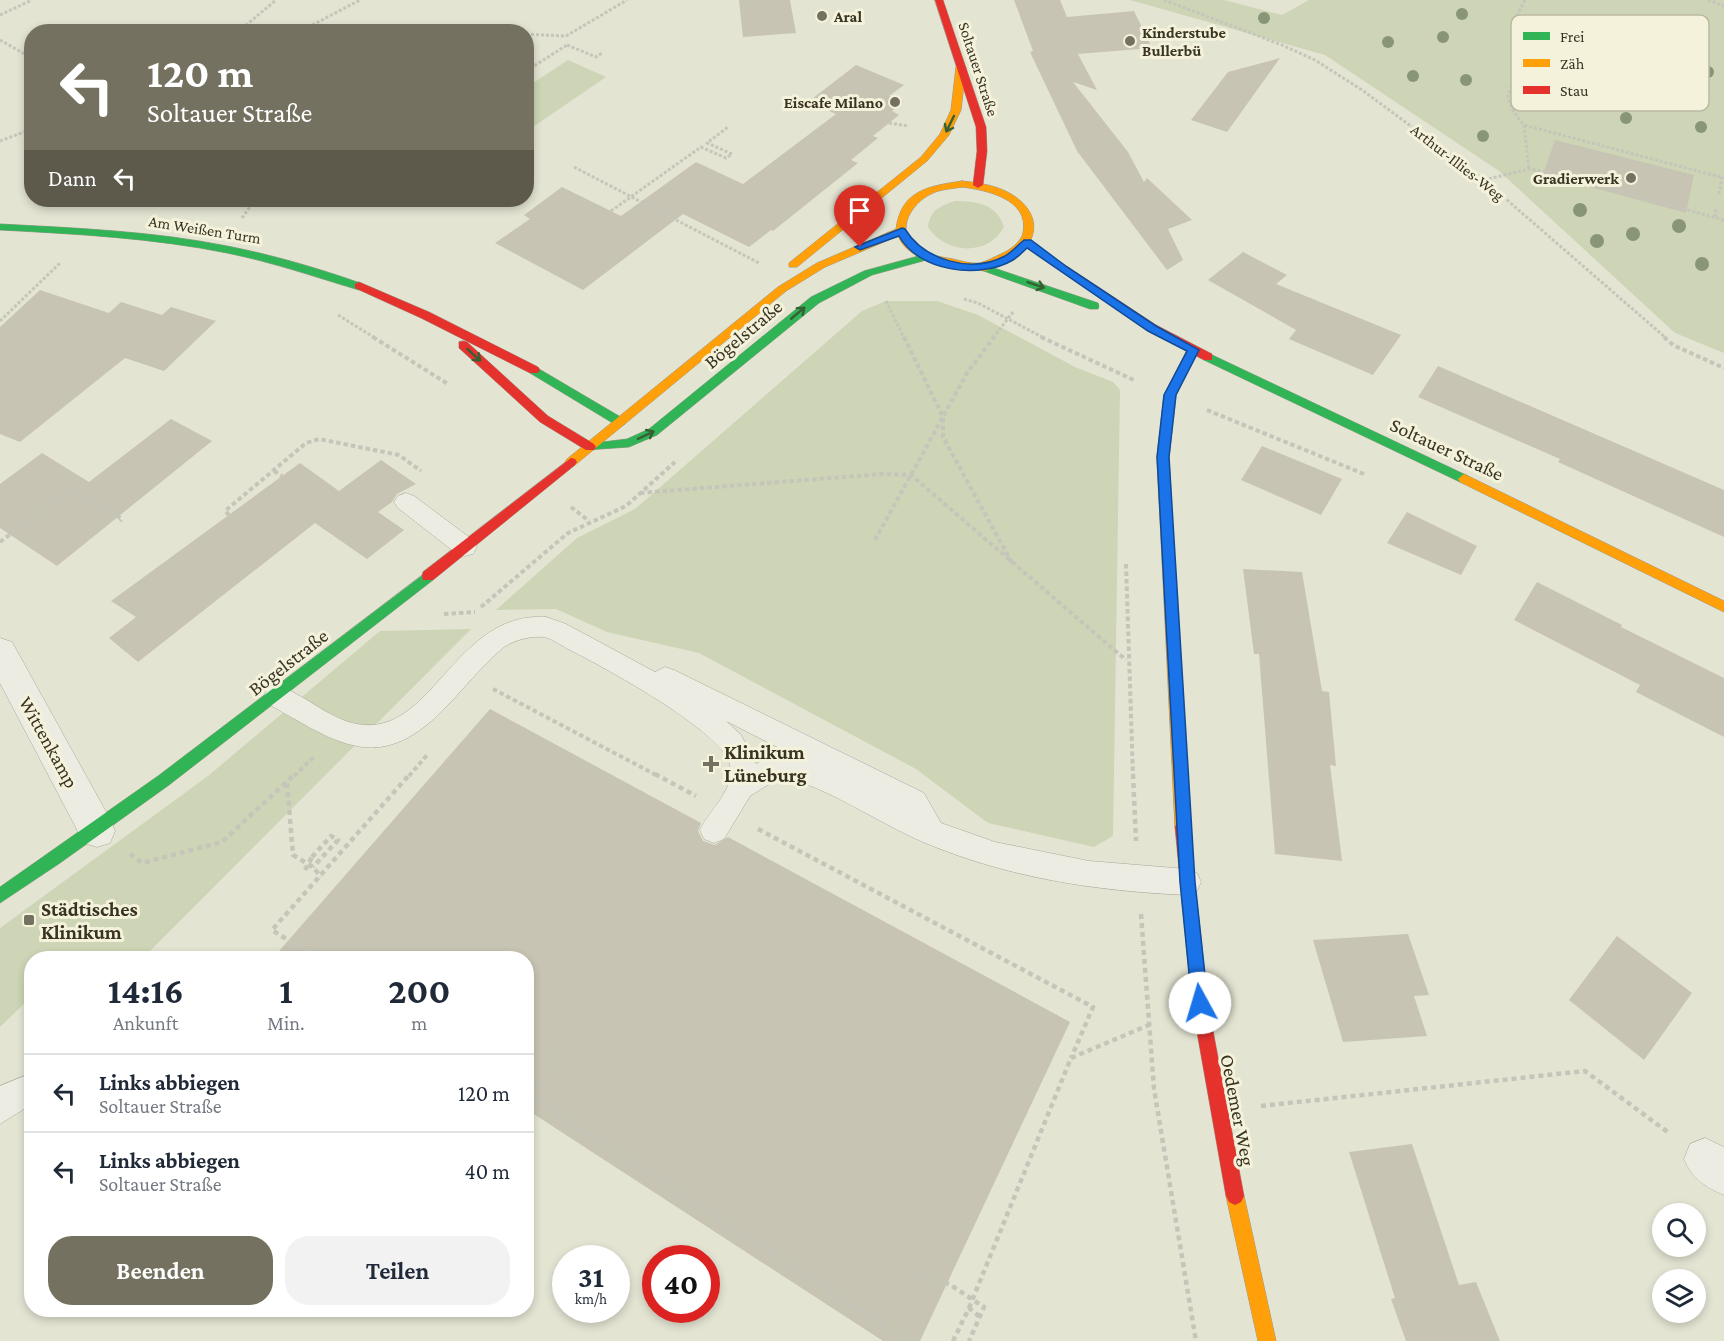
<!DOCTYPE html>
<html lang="de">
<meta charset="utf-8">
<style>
body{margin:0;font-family:"Crimson Pro",serif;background:#f2f2f3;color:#1f2937;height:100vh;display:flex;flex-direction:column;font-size:22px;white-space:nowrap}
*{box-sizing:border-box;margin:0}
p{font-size:20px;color:#747a83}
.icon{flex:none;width:33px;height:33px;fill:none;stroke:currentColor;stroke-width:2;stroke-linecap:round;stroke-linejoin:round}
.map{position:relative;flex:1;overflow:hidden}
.panel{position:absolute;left:24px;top:951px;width:510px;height:366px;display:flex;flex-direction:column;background:#fff;border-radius:24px;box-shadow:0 3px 9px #0003}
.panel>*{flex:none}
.banner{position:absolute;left:24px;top:24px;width:510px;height:183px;border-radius:24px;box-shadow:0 3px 9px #0003;background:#757160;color:#fff;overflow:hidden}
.tools{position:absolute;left:1652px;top:1203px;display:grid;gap:12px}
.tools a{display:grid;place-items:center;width:54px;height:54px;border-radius:50%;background:#fff;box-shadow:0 3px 9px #0003;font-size:30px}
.speed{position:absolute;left:552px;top:1245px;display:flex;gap:12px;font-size:30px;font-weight:700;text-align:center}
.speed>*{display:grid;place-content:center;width:78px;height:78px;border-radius:50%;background:#fff;box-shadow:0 3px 9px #0003;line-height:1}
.speed small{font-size:15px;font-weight:400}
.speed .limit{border:9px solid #d22;background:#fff;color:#111}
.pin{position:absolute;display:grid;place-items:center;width:51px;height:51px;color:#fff;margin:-62px -26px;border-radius:50% 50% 50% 0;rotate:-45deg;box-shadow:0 0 6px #0007}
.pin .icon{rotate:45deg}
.me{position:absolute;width:66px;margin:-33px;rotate:354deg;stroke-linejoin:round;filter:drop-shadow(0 0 4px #0008)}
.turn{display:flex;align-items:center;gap:21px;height:126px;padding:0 24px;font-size:27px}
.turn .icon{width:78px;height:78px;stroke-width:2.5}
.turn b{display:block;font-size:42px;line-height:51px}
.then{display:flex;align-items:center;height:57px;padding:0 24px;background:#0003;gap:12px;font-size:22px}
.eta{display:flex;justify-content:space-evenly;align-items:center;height:102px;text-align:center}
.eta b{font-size:36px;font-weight:700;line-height:42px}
.primary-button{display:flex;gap:12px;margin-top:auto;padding:12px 24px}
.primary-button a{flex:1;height:69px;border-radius:24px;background:#757160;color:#fff;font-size:24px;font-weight:700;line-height:69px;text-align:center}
.primary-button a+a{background:#f2f2f3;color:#1f2937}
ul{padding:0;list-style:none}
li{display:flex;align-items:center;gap:18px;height:78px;padding:0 24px;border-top:2px solid #e0e1e3}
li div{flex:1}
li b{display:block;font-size:22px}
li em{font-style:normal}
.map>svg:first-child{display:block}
.green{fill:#cdd5b6}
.building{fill:#c8c4b3}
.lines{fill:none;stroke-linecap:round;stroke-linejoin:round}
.lane-casing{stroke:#aaa99b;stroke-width:1}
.street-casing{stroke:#aaa99b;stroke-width:1}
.fast-casing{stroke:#9a988a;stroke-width:1}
.slow-casing{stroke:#9a988a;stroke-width:1}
.jam-casing{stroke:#9a988a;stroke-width:1}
.path-far2{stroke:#c5c5ba;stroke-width:3;stroke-dasharray:3 2;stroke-linecap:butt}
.path-far1{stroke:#c5c5ba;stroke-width:4;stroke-dasharray:4.5 3;stroke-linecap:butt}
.path{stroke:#c5c5ba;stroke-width:4.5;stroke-dasharray:5 4;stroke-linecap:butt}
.lane{fill:#edece3;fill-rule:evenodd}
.street{fill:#edece3;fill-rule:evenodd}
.fast{fill:#30b455;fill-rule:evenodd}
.slow{fill:#ff9f0a;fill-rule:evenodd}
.jam{fill:#e5322d;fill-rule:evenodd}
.path-bridge{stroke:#c5c5ba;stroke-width:4.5;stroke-dasharray:5 4;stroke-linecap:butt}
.tree{fill:#899577}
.oneway{stroke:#366034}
.route{fill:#1a73e8;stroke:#114b97;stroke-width:1.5}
.poi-dot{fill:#757160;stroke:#f4f2da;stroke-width:2}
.labels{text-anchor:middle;stroke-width:6;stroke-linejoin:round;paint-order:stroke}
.far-poi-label{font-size:16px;font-weight:bold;fill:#393322;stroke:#f4f2da;text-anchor:start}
.far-street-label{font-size:16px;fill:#393322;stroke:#f4f2da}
.street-label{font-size:20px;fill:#393322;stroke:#f4f2da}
.poi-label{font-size:20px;font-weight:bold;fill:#393322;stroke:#f4f2da;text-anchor:start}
.key{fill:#f4f2da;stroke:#bcb9a3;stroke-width:1.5}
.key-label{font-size:16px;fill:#393322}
</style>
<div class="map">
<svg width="1724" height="1341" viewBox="0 0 1724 1341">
<rect width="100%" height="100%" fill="#e4e4d3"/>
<!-- green -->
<path class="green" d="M 1130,0 L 1224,0 L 1282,15 L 1309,0 L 1724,0 L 1724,353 L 1675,333 L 1499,171 L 1325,55 Z
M 568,60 L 606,77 L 527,131 L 527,87 Z
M 955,201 C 977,201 997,204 1004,227 C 988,257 945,254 928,227 C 930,210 940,206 955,201 Z
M 886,301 L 937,301 L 978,315 L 1075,367 L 1113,382 L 1120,390 L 1113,836 L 1094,847 L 988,823 L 916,769 L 699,653 L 607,632 L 556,609 L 496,610 L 577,538 L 635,509 L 862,311 Z
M 471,629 L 143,958 L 32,958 L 31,997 L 0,1027 L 0,928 L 208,776 L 380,631 Z"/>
<!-- building -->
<path class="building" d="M 739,0 L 790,0 L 796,33 L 743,37 Z
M 1014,0 L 1060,0 L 1067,17 L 1134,11 L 1152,48 L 1078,54 L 1097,90 L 1073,82 L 1128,152 L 1144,182 L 1147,178 L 1192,220 L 1168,229 L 1183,260 L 1167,270 L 1077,151 L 1030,52 L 1033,51 Z
M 1280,58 L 1227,132 L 1191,120 L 1228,72 Z
M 856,65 L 904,85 L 889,96 L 903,102 L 892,111 L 899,115 L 873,136 L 878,138 L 851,160 L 858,163 L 773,231 L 771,230 L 749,247 L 683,214 L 583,290 L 495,243 L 530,219 L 524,215 L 562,187 L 621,216 L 696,162 L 743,184 L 836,114 L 808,102 Z
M 1555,140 L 1694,175 L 1686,213 L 1543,174 Z
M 1243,252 L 1287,275 L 1276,284 L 1401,335 L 1373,375 L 1289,339 L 1296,330 L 1208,280 Z
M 40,290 L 109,313 L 121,302 L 162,315 L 171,307 L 216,321 L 164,371 L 125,358 L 20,442 L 0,434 L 0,327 Z
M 1438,366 L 1724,490 L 1724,537 L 1558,462 L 1560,459 L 1418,397 Z
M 171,419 L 212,441 L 57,566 L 0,528 L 0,484 L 42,453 L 89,482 Z
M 1262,446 L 1342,479 L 1321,515 L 1241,480 Z
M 381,460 L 416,484 L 397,494 L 392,502 L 378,512 L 404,530 L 367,559 L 315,523 L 138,662 L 109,638 L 136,617 L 111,601 L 300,463 L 339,491 Z
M 1407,512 L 1477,546 L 1461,575 L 1387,543 Z
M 1243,569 L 1302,572 L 1322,691 L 1329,692 L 1336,766 L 1330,765 L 1342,861 L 1275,854 L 1259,654 L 1254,654 Z
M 1537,582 L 1622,625 L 1621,627 L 1724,678 L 1724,737 L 1636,692 L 1640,685 L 1514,620 Z
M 490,709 L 701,823 L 698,831 L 703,841 L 715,845 L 728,837 L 1070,1022 L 920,1341 L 883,1341 L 526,1109 L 526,958 L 273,958 Z
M 1408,934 L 1429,995 L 1414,996 L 1427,1036 L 1343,1042 L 1313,940 Z
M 1617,936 L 1692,993 L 1644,1060 L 1569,1000 Z
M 1412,1144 L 1459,1285 L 1476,1282 L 1500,1341 L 1406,1341 L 1391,1299 L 1395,1298 L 1349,1152 Z"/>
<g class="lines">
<!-- lane casing -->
<g class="lane-casing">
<path id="lane" d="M 406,493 L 414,496 L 473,540 L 477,547 L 473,554 L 465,556 L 457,554 L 398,508 L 394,502 L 398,496 Z
M 546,617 L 566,624 L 655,672 L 665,667 L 674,670 L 924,793 L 941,823 L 995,842 L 1089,861 L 1187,869 L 1197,873 L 1201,882 L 1197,891 L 1187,895 C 1096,891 1008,878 923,842 C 875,821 833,790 782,776 L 750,796 L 724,839 L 714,843 L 704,839 L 700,830 C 710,809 735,790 730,765 C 723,731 600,665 568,649 C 560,645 552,638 543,637 C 529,636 515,640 504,647 C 481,666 464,689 443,710 C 377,777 336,741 268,704 L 264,696 L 268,688 L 277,685 C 306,695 333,723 364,725 C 434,730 457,611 546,617 ZM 726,721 L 795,756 L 779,751 L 756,764 L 741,735 Z
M 32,1073 L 32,1104 L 0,1124 L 0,1086 Z"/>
</g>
<!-- street casing -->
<g class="street-casing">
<path id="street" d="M 0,638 L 12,642 L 110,819 L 115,831 L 110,843 L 97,847 L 84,843 L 0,683 Z
M 1705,1138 L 1724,1147 L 1724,1195 C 1705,1187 1692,1178 1684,1159 L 1690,1144 Z"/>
</g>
<!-- fast casing -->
<g class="fast-casing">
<path id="fast" d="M 0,224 C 76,228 152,231 227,246 C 273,255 318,268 363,284 L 364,286 L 359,290 C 315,277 272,262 227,253 C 153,238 76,234 0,230 Z
M 926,254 L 930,255 L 930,259 L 872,275 L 819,303 L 657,435 L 629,447 L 586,450 L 584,447 L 586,444 L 627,439 L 649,429 L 811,297 L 864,271 Z
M 985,265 L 1098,303 L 1099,306 L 1098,309 L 1090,309 L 981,270 L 981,266 Z
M 1208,353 L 1468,476 L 1470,479 L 1468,482 L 1460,482 L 1204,360 L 1204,354 Z
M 534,366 L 624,419 L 626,422 L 624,425 L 616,425 L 530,373 L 530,367 Z
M 428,571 L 434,576 L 433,580 L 169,785 L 60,863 L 0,903 L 0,887 L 158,776 Z"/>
</g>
<!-- slow casing -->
<g class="slow-casing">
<path id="slow" d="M 961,64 L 966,67 L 961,110 L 949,135 L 927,161 L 797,267 L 789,267 L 789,263 L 921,157 L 940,134 L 951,110 L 956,67 Z
M 962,181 C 979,183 996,185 1011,194 C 1038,210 1043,238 1015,256 C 1008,261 997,263 989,267 L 989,270 L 985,271 C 957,266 911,266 898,236 L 825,267 L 786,291 L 575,465 L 567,465 L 565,462 L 567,459 L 778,287 L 817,263 L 896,229 C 901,190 929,186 962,181 ZM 962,187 C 986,190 1030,199 1023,233 C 1021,242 1010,250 1001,254 C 994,257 987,261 980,263 C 972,264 961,261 953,259 C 939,257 921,253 911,242 C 897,225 915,201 931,194 C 940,189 952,189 962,187 Z
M 1193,346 L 1199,350 L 1176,395 L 1169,457 L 1189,827 L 1187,832 L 1182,834 L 1177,832 L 1175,827 L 1157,457 L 1164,395 L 1187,350 Z
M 1464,474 L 1724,601 L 1724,612 L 1460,482 L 1458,479 Z
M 1235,1187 L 1241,1190 L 1244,1196 L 1276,1341 L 1258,1341 L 1226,1196 L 1229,1190 Z"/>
</g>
<!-- jam casing -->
<g class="jam-casing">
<path id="jam" d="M 935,0 L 943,0 L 986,127 L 987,151 L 983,185 L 978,188 L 973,185 L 977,151 L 976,127 Z
M 1027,240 L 1156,325 L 1212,354 L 1212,360 L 1204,360 L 1148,331 L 1023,245 L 1023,241 Z
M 359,282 L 429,312 L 538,367 L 540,370 L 538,373 L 530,373 L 421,318 L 355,288 L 355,284 Z
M 463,341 L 467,342 L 548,416 L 594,444 L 596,447 L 594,450 L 586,450 L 540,422 L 459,348 L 459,342 Z
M 571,458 L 575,459 L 577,462 L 575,465 L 433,580 L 423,580 L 422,576 L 423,572 Z
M 1182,820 L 1187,822 L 1189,827 L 1208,1004 L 1244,1196 L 1241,1202 L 1235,1205 L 1229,1202 L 1226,1196 L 1192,1004 L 1175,827 L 1177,822 Z"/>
</g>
<!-- path-far2 -->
<path class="path-far2" d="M 1164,0 L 1282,45 L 1315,60 L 1362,90 L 1484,180 L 1666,338
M 1525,0 L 1513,24 L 1519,62 L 1508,97 L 1513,111 L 1524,125 L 1724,178
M 1708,0 L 1724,6
M 0,15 L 32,0
M 311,27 L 319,32
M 238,32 L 276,0
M 299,32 L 360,0
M 426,32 L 441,28 L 492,32
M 526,34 L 566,36 L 627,0
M 0,40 L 32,58
M 567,45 L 596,57 L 602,53
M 526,71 L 567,45
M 889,123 L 909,126
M 1524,125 L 1529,169
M 0,141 L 32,129
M 574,167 L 759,263
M 1484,180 L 1529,169 L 1548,172 L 1724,220
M 1719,194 L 1722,177
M 611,211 L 701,147 L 726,158 L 732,154 L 707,143 L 728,127
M 1715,217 L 1716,208
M 242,218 L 255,200
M 964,299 L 978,303 L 1044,338
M 886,301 L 904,338
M 338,315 L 375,338
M 0,321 L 60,263
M 993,338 L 1013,312"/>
<!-- path-far1 -->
<path class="path-far1" d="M 373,337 L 448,384
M 904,337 L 943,417 L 943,437 L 1012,563
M 1041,337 L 1136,381
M 1664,337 L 1673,345 L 1724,368
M 1207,410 L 1364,474
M 274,471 L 282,476
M 640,493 L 882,474 L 911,475 L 1126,660
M 571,507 L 589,521
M 229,515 L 225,511 L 306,443 L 319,439 L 399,455 L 421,471
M 875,540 L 967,373 L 994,337
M 0,542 L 71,488 L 122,519 L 120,521
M 1126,564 L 1133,776
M 481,607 L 568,533 L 626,506 L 675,462
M 444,614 L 475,612
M 493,689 L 658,776
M 294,776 L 314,757
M 409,776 L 427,755"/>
<!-- path -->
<path class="path" d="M 655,774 L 696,796
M 1133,774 L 1136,841
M 287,783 L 293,855 L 313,867 L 321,877
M 758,829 L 1093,1007 L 1071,1058
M 130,854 L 142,863 L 222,842 L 295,774
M 312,857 L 331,836 L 338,840 L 313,867
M 1141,914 L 1154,1089 L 1196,1341
M 316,958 L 272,930 L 410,774
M 537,1084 L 561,1051
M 526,1094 L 907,1341
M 1261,1106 L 1585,1071 L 1669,1133
M 969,1308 L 1071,1058 L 1149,1025
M 953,1341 L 969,1308 L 980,1317"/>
<!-- lane -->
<use href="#lane" class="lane"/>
<!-- street -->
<use href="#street" class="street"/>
<!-- fast -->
<use href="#fast" class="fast"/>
<!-- slow -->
<use href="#slow" class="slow"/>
<!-- jam -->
<use href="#jam" class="jam"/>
<!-- path-bridge -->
<path class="path-bridge" d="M 305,870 L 312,857
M 526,1099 L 537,1084
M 918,1276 L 949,1284 L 984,1307 L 969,1341"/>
</g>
<!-- trees -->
<g class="tree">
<circle cx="1462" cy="14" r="6"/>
<circle cx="1264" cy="18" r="6"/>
<circle cx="1443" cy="37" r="6"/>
<circle cx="1388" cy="42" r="6"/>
<circle cx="1708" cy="72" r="6"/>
<circle cx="1413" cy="76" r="6"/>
<circle cx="1466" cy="80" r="6"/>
<circle cx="1626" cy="118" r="6"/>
<circle cx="1701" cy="127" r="6"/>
<circle cx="1483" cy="136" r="6"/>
<circle cx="1541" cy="180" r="7"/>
<circle cx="1580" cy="210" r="7"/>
<circle cx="1679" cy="226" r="7"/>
<circle cx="1633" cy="234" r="7"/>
<circle cx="1597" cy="241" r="7"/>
<circle cx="1702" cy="264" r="7"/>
</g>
<!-- one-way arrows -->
<defs><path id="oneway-shaft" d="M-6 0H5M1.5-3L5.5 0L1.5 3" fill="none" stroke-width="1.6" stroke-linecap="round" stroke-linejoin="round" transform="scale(1.5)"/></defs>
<g class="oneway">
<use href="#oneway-shaft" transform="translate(950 124) rotate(116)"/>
<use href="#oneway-shaft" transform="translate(1036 285) rotate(19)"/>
<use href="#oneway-shaft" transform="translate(798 313) rotate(-40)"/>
<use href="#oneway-shaft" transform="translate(474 355) rotate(42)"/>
<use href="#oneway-shaft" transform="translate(646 435) rotate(-25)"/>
</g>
<!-- route -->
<path class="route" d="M 902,228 L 905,229 C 924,260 971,274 1005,256 C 1012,252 1018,245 1024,240 L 1031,240 L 1067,267 L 1156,326 L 1199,350 L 1176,395 L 1169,457 L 1195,882 L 1208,1003 L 1206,1009 L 1200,1011 L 1194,1009 L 1192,1003 L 1180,882 L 1157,457 L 1164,395 L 1187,351 L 1148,331 L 1027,248 C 1023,252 1018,257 1013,260 C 979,280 918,271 899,236 L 860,250 L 855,247 Z"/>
<!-- markers -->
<g class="poi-dot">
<circle cx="822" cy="16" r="6"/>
<circle cx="1130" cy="41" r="6"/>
<circle cx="895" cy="102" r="6"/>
<circle cx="1631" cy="178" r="6"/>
<path d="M708 755h6v6h6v6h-6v6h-6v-6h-6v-6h6z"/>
<rect x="23" y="914" width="12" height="12" rx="3"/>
</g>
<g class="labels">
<!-- far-poi labels -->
<g class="far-poi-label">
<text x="834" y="22">Aral</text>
<text x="1142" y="38">Kinderstube<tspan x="1142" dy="18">Bullerbü</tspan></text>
<text x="883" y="108" text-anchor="end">Eiscafe Milano</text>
<text x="1619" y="184" text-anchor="end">Gradierwerk</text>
</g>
<!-- far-street labels -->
<g class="far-street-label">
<text transform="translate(979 69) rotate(72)" y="6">Soltauer Straße</text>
<text transform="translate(1458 162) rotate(38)" y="6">Arthur-Illies-Weg</text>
<text transform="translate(205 229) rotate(9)" y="6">Am Weißen Turm</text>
</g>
<!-- street labels -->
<g class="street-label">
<text transform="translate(743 334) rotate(-40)" y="7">Bögelstraße</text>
<text transform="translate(1447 449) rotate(25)" y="7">Soltauer Straße</text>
<text transform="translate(288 662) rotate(-38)" y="7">Bögelstraße</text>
<text transform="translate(49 742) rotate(61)" y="7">Wittenkamp</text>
<text transform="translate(1238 1110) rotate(79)" y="7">Oedemer Weg</text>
</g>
<!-- poi labels -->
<g class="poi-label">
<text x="724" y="759">Klinikum<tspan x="724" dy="23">Lüneburg</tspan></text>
<text x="41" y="916">Städtisches<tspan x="41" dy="23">Klinikum</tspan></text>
</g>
</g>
<!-- legend -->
<rect x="1511" y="15" width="198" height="96" rx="9" class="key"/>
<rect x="1523" y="32" width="27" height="8" fill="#30b455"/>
<rect x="1523" y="59" width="27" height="8" fill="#ff9f0a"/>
<rect x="1523" y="86" width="27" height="8" fill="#e5322d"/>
<g class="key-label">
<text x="1560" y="42">Frei</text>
<text x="1560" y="69">Zäh</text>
<text x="1560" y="96">Stau</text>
</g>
</svg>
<div class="tools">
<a><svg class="icon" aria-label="search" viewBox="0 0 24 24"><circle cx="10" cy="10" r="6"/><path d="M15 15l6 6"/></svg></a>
<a><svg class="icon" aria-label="layers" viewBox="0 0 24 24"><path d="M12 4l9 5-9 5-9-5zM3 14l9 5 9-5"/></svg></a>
</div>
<div class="speed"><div>31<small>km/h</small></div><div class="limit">40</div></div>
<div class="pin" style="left:860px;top:247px;background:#d93025"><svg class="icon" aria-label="arrive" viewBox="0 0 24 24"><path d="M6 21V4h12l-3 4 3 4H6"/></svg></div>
<svg class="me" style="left:1200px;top:1003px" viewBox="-20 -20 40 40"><circle r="19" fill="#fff"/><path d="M0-13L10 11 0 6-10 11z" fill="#1a73e8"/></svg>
<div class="banner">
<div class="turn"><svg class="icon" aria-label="left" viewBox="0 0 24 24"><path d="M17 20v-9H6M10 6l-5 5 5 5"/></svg><div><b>120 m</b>Soltauer Straße</div></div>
<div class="then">Dann<svg class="icon" aria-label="left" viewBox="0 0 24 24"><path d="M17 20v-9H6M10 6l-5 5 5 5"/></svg></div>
</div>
<section class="panel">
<div class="eta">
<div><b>14:16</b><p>Ankunft</p></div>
<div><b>1</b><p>Min.</p></div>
<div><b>200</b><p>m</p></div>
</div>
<ul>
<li><svg class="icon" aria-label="left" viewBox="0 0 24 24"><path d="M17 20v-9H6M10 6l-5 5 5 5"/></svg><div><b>Links abbiegen</b><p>Soltauer Straße</p></div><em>120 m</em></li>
<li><svg class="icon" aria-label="left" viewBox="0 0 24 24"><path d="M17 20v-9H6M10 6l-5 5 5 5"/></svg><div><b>Links abbiegen</b><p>Soltauer Straße</p></div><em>40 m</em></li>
</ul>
<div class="primary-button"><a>Beenden</a><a>Teilen</a></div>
</section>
</div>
